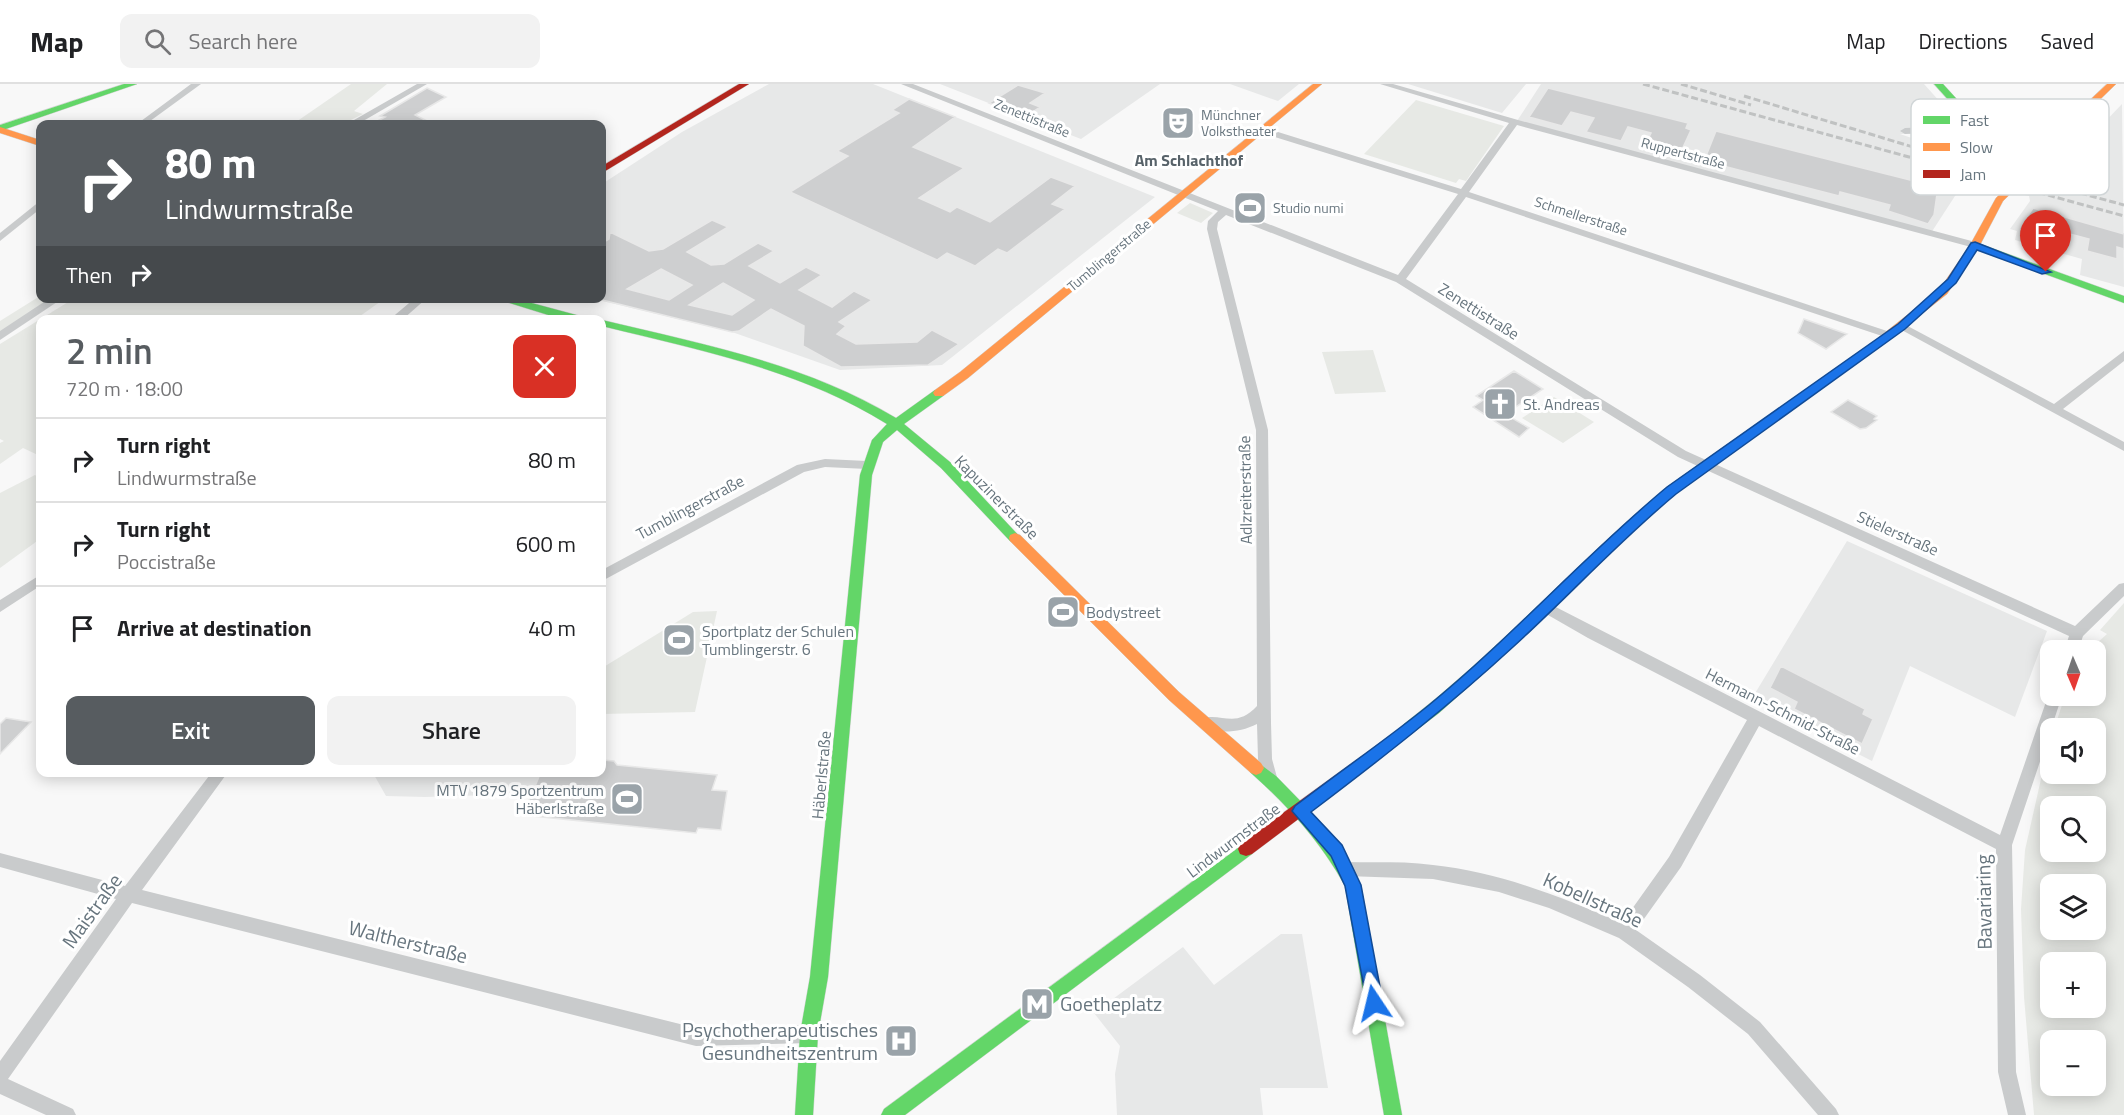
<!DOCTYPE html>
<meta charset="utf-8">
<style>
body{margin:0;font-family:"Titillium Web",sans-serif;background:#f2f2f2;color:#202124;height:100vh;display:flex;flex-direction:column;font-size:22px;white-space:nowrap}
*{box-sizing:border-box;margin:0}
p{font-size:20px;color:#757577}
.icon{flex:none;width:33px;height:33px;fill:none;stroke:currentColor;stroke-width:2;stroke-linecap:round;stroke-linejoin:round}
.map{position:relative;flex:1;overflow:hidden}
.details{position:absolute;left:36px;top:231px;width:570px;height:462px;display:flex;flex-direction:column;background:#fff;border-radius:12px;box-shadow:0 3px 15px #0003}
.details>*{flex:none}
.top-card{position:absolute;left:36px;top:36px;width:570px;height:183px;border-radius:12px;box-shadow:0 3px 15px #0003;background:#575c60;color:#fff;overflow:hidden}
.needle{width:39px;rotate:178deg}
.controls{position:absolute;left:2040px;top:556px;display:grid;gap:12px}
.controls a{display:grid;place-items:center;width:66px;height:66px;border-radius:12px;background:#fff;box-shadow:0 3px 15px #0003;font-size:30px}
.pin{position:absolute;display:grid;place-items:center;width:51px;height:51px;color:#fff;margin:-62px -26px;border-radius:50% 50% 50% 0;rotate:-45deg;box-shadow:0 0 6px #0007}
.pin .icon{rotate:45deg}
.me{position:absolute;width:66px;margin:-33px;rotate:350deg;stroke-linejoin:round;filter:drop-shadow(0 0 4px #0008)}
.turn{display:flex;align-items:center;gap:21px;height:126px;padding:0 30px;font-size:27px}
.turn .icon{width:78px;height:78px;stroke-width:2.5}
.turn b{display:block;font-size:42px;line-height:51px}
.then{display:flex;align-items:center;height:57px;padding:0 30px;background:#0003;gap:12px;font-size:22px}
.round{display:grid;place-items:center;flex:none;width:63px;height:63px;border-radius:12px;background:#f2f2f2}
.headline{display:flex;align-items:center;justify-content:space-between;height:102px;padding:0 30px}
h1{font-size:36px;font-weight:600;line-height:45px;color:#575c60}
.cta{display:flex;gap:12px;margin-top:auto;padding:12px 30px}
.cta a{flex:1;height:69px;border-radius:12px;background:#575c60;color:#fff;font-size:24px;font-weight:600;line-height:69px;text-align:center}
.cta a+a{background:#f2f2f2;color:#202124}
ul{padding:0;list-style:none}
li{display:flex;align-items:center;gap:18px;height:84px;padding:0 30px;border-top:2px solid #e0e0e0}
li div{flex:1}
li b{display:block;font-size:22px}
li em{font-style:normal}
header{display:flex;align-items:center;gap:36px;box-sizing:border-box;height:84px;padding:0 30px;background:#fff;border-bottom:2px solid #e0e0e0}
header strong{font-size:28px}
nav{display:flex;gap:33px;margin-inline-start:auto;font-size:21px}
.search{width:420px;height:54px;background:#f2f2f2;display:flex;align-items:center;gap:15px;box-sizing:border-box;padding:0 21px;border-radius:12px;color:#757577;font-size:22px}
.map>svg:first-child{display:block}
.built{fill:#e7e8e8}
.green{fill:#e7e9e5;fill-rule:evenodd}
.building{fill:#cecfd0;stroke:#e8e8e8;stroke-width:1.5;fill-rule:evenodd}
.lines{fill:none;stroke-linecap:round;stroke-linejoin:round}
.fast-casing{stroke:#d3d4d5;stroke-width:1}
.slow-casing{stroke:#d3d4d5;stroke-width:1}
.jam-casing{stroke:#d3d4d5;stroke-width:1}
.street{fill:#c9cbcc;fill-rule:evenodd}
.fast{fill:#63d668;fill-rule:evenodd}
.slow{fill:#ff974d;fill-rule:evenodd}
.jam{fill:#b3261e;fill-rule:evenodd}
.rail{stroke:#c0c2c2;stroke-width:3;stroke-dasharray:7 3;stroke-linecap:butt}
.route{fill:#1a73e8;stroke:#114b97;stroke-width:1.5}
.labels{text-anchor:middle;stroke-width:6;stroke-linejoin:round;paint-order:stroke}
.far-poi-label{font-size:14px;fill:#67757e;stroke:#fff;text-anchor:start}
.far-street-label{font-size:14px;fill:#67757e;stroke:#fff}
.far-quarter-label{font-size:16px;font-weight:bold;fill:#58636a;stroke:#fff}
.street-label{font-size:16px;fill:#67757e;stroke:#fff}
.poi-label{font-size:16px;fill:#67757e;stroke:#fff;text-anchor:start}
.near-street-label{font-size:20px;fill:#67757e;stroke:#fff}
.near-poi-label{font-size:20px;fill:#67757e;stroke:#fff;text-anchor:start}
.key{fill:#fff;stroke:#d1d6d8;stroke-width:1.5}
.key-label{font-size:16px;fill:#67757e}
</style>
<header>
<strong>Map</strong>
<div class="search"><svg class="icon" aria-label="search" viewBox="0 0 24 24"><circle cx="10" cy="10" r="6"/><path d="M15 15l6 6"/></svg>Search here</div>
<nav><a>Map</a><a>Directions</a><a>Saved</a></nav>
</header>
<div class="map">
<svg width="2124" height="1031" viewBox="0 0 2124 1031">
<rect width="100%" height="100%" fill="#f8f8f8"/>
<!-- built -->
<path class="built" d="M 769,0 L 873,0 L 1155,113 L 942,281 L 840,286 L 732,248 L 594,215 L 602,214 L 602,100 L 682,48 Z
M 940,0 L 1160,0 L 1081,55 Z
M 1230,0 L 1299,0 L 1278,17 Z
M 1408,0 L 1526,0 L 1502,29 Z
M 1541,0 L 1924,0 L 1968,49 L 1900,50 L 1961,71 L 2050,95 L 2122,20 L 2124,203 L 2080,191 L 2082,175 L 2015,156 L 2017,147 L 2010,145 L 2030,117 L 2029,112 L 1966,95 L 1931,149 L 1517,37 Z
M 1847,457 L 2047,547 L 2015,633 L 1910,582 L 1872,677 L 1751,616 Z
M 373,689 L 541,689 L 531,710 L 425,713 L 386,712 Z
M 1281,850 L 1302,850 L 1328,1004 L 1260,1004 L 1263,1031 L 1117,1031 L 1115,990 L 1120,962 L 1094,929 L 1183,863 L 1214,901 Z"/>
<!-- green -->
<path class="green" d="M 351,0 L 387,0 L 354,27 L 363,30 L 343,40 L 293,40 Z
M 1416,16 L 1504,42 L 1466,97 L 1459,95 L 1456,99 L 1364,70 Z
M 1190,119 L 1213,129 L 1201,139 L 1177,129 Z
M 40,212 L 40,214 L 54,215 L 0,248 L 0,237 Z
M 73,215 L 73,214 L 384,215 L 356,235 L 40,236 L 40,372 L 23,364 L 0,380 L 0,359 L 4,357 L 0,355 L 0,260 Z
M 1373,266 L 1386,308 L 1335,310 L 1322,268 Z
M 1554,313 L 1594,338 L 1563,359 L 1522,334 Z
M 35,391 L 40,395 L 40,455 L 0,484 L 0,409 Z
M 2124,519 L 2124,1031 L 2034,1031 L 2024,913 L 2021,825 L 2025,766 L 2050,655 L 2050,690 L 2096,690 L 2096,645 L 2054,645 L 2065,612 L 2096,612 L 2095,567 L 2097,559 L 2107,550 L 2100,546 ZM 2050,723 L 2096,723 L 2096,768 L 2050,768 ZM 2050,801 L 2096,801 L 2096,846 L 2050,846 ZM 2050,879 L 2096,879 L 2096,924 L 2050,924 ZM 2050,957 L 2096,957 L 2096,1002 L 2050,1002 Z
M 717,527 L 695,628 L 602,630 L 602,584 L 693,528 Z"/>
<!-- building -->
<path class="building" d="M 1018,1 L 1045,9 L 1030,19 L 1040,23 L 1025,33 L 989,19 Z
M 427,4 L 446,13 L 415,31 L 433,40 L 372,40 L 385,33 L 380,32 Z
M 1548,4 L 1688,39 L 1686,44 L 1691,46 L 1679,72 L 1644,63 L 1651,49 L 1628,43 L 1621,57 L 1586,48 L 1594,34 L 1571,28 L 1562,42 L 1529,33 Z
M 909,15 L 955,33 L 913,63 L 964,84 L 919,114 L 950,128 L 957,123 L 990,138 L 1051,93 L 1075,102 L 1052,120 L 1065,125 L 1007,169 L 998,165 L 975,182 L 947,169 L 937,176 L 790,108 L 848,72 L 837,67 L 899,29 L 892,26 Z
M 1716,47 L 1938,103 L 1934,131 L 1928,140 L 1888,127 L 1890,121 L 1840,108 L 1839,112 L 1704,77 Z
M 2033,124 L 2124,150 L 2124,165 L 2117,163 L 2117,175 L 2087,167 L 2089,155 L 2055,146 L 2046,156 L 2019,145 Z
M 712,136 L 728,143 L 687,168 L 711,181 L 724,180 L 758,159 L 774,167 L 749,182 L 780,199 L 806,183 L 822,191 L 799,206 L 832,223 L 854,207 L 872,216 L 839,238 L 846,242 L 837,250 L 856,260 L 917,258 L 932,246 L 959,260 L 928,281 L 841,283 L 803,262 L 804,242 L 771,225 L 739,247 L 732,248 L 602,216 L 602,159 L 609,155 L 610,148 L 649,167 L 663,165 ZM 661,185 L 692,201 L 669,216 L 627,205 ZM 723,199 L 754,216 L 732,231 L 689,221 Z
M 1804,235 L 1847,250 L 1826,265 L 1798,249 Z
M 1514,287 L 1543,305 L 1505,330 L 1529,344 L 1519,353 L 1473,323 L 1483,316 L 1476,312 Z
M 1848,316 L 1877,332 L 1874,335 L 1877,336 L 1866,344 L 1860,345 L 1831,328 Z
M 1781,582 L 1865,625 L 1863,630 L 1873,635 L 1862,660 L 1794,625 L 1797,618 L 1770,604 Z
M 6,634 L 31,638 L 0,670 L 0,640 Z
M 602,676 L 614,677 L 617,681 L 717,691 L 712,706 L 727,707 L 721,746 L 698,744 L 696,749 L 533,732 L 537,721 L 527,721 L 541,688 L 602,688 Z"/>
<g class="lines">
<!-- fast casing -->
<g class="fast-casing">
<path id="fast" d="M 124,0 L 137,0 L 0,47 L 0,41 Z
M 1934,0 L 1943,0 L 1975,35 L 1990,46 L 2049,71 L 2041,73 L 1984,50 L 1969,39 Z
M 1975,158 L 2124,212 L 2124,219 L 1971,163 L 1970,161 Z
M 494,214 L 513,214 L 595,236 L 558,234 Z
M 602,236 C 702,260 807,280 896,334 L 935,306 L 943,306 L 945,309 L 943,312 L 904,340 L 950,378 L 1021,454 L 1015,459 L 1010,457 L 941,384 L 897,346 L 883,358 L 872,391 L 828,893 L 818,950 L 813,1031 L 795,1031 L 800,950 L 810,893 L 860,391 L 872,356 L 887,340 C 801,286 699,266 602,242 Z
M 1882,252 L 1888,256 L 1886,258 L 1675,409 L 1643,437 L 1514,562 L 1439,629 L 1414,648 L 1409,650 L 1404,648 L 1402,644 L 1404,640 C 1498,568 1576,479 1667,403 Z
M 1256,677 L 1276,692 L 1316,733 L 1339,763 L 1361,801 L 1402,1031 L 1384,1031 L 1345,802 C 1321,758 1288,722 1251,689 L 1248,684 L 1251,679 Z
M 1246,758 L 1252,760 L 1254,765 L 1252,770 L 905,1031 L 881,1031 L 884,1025 Z"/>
</g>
<!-- slow casing -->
<g class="slow-casing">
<path id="slow" d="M 1313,0 L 1322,0 L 968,294 L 943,312 L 935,312 L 933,309 L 935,306 L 960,288 Z
M 2107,0 L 2116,0 L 2081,34 L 2041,80 L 2003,117 L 1980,161 L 1947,210 L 1886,258 L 1878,258 L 1878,254 L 1939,206 L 1970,161 L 1996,114 L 2035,76 L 2075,30 Z
M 0,43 L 40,56 L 40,62 L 0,49 Z
M 1015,449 L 1020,451 L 1179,608 L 1261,679 L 1264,684 L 1261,689 L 1256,691 L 1251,689 L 1169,616 L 1010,457 L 1009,454 L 1010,451 Z"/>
</g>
<!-- jam casing -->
<g class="jam-casing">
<path id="jam" d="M 739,0 L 749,0 L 602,89 L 602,82 Z
M 1409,638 L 1414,640 L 1416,644 L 1414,648 L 1252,770 L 1246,772 L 1240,770 L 1238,765 L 1240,760 Z"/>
</g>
<!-- street -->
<path class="street" d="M 191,0 L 201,0 L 146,40 L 137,40 Z
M 417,0 L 427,0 L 358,40 L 347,40 Z
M 901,0 L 913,0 L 1398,191 L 1458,110 L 1259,48 L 1259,44 L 1265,44 L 1461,105 L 1509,39 L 1380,0 L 1393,0 L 1518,36 L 1979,159 L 1979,163 L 1971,163 L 1517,41 L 1469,108 L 1893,249 L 1895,251 L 1893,253 L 1885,253 L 1466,113 L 1406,195 L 1686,367 L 2075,542 L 2119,500 L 2124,499 L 2124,512 L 2083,552 L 2078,567 L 2064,567 L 2069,552 L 1678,373 L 1396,198 L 1226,131 L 1218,138 L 1217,145 L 1268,346 L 1271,639 L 1272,675 L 1278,697 L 1275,702 L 1270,704 L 1265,702 L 1258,675 L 1257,640 C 1239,649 1219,650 1200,643 L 1198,639 L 1200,635 C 1221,627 1235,646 1257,622 L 1256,346 L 1207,145 L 1208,137 L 1218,127 Z
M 1981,41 L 1986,44 L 1984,46 L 1905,50 L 1900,47 L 1905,44 Z
M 40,117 L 40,125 L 0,157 L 0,149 Z
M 50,214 L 63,214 L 0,256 L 0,247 Z
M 415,214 L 427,214 L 402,236 L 389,236 Z
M 1902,239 L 2054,320 L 2124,267 L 2124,277 L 2063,325 L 2124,358 L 2124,367 L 1898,244 L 1898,240 Z
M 825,375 L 867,377 L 873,381 L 867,385 L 825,383 L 804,388 L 602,497 L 602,486 L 797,381 Z
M 40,491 L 40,502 L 0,528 L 0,516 Z
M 1546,518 L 2000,751 L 2048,612 L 2050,608 L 2050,612 L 2062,612 L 2012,761 L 2016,988 L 2026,1031 L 2008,1031 L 1998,988 L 1996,765 L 1759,642 L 1681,783 L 1636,846 L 1700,891 L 1760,938 L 1836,1025 L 1839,1031 L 1818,1031 L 1748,950 L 1688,903 L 1619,854 L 1549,824 L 1499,808 L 1433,795 L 1346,792 L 1340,790 L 1338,785 L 1340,780 L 1346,778 C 1375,779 1405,777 1433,781 C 1500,788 1561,813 1622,839 L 1669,773 L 1747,636 L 1588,554 L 1541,527 L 1539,523 L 1541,519 Z
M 212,688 L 228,688 L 142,806 L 696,944 L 809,941 L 815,944 L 818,950 L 815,956 L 809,959 L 696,962 L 132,819 L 8,995 L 73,1025 L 76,1031 L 46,1031 L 0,1010 L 0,977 L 116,815 L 0,783 L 0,769 L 125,802 Z"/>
<!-- fast -->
<use href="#fast" class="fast"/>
<!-- slow -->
<use href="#slow" class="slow"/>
<!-- jam -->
<use href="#jam" class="jam"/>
<!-- rail -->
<path class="rail" d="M 1643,0 L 2124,132
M 1681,0 L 1751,21
M 1744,12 L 1933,69 L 2124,121"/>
</g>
<!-- route -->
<path class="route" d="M 1975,158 L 2051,188 L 2042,190 L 1977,166 L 1956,199 L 1905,245 L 1676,410 C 1618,458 1568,513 1513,563 C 1449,622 1381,675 1311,728 L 1342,761 L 1361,801 L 1383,919 L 1380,925 L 1374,928 L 1368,925 L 1345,802 L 1331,772 L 1292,727 L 1295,722 C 1339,688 1386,656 1429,621 C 1512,553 1584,472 1667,403 L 1898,240 L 1948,195 L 1971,159 Z"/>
<!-- icons -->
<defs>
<g id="theatre-square" transform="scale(1.725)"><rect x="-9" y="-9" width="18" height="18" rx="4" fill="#9aa3a9" stroke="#fff"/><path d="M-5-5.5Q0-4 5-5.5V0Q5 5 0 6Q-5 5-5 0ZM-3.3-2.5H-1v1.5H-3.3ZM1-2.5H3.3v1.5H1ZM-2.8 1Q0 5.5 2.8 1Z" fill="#fff"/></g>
<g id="stadium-square" transform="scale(1.725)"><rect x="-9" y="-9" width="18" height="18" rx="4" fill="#9aa3a9" stroke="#fff"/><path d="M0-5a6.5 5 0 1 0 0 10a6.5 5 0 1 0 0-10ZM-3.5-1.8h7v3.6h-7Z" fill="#fff"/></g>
<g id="church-square" transform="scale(1.725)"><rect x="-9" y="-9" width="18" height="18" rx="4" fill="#9aa3a9" stroke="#fff"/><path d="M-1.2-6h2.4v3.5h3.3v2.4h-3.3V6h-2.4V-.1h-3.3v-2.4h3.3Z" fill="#fff"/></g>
<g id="metro-square" transform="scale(1.725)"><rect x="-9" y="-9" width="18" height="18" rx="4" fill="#9aa3a9" stroke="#fff"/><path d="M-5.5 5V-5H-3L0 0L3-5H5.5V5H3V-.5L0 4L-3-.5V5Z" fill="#fff"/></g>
<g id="hospital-square" transform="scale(1.725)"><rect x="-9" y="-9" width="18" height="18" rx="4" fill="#9aa3a9" stroke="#fff"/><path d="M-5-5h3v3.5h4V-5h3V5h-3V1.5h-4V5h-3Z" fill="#fff"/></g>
</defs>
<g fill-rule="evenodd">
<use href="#theatre-square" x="1178" y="39"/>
<use href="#stadium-square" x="1250" y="124"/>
<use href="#church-square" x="1500" y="320"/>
<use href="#stadium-square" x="1063" y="528"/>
<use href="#stadium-square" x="679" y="556"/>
<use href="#stadium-square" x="627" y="715"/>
<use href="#metro-square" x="1037" y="920"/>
<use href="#hospital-square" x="901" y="957"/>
</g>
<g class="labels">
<!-- far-poi labels -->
<g class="far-poi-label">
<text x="1201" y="36">Münchner<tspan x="1201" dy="16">Volkstheater</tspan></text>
<text x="1273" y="129">Studio numi</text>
</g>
<!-- far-street labels -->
<g class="far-street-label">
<text transform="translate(1032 34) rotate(22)" y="5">Zenettistraße</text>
<text transform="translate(1683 69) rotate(15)" y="5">Ruppertstraße</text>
<text transform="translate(1581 132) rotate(18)" y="5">Schmellerstraße</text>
<text transform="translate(1109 171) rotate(-40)" y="5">Tumblingerstraße</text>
</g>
<!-- far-quarter labels -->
<g class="far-quarter-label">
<text x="1189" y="82">Am Schlachthof</text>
</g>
<!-- street labels -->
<g class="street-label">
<text transform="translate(1479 227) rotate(32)" y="6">Zenettistraße</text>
<text transform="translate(1245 406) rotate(-91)" y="6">Adlzreiterstraße</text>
<text transform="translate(997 413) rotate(45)" y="6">Kapuzinerstraße</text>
<text transform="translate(690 423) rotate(-28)" y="6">Tumblingerstraße</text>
<text transform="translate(1898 449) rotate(24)" y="6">Stielerstraße</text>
<text transform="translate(1783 627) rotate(27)" y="6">Hermann-Schmid-Straße</text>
<text transform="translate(821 691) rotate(-85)" y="6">Häberlstraße</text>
<text transform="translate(1233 756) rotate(-37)" y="6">Lindwurmstraße</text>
</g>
<!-- poi labels -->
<g class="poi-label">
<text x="1523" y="326">St. Andreas</text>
<text x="1086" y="534">Bodystreet</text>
<text x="702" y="553">Sportplatz der Schulen<tspan x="702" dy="18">Tumblingerstr. 6</tspan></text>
<text x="604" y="712" text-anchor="end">MTV 1879 Sportzentrum<tspan x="604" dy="18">Häberlstraße</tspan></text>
</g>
<!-- near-street labels -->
<g class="near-street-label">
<text transform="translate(1593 816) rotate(24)" y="7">Kobellstraße</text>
<text transform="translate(1984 818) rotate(-91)" y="7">Bavariaring</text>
<text transform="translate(92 827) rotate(-54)" y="7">Maistraße</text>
<text transform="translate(408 858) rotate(14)" y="7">Waltherstraße</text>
</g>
<!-- near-poi labels -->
<g class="near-poi-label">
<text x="1060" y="927">Goetheplatz</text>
<text x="878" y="953" text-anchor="end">Psychotherapeutisches<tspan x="878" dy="23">Gesundheitszentrum</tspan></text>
</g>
</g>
<!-- legend -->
<rect x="1911" y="15" width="198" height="96" rx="9" class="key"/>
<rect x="1923" y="32" width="27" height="8" fill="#63d668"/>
<rect x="1923" y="59" width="27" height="8" fill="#ff974d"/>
<rect x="1923" y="86" width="27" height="8" fill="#b3261e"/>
<g class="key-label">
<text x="1960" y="42">Fast</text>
<text x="1960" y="69">Slow</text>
<text x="1960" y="96">Jam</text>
</g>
</svg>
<div class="controls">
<a><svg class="needle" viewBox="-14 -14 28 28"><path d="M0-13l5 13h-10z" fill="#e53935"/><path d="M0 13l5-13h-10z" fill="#757577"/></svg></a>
<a><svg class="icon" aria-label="sound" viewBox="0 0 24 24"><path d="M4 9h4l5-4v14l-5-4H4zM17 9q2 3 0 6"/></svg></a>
<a><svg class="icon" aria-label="search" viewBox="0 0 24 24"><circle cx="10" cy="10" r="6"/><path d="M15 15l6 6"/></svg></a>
<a><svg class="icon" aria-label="layers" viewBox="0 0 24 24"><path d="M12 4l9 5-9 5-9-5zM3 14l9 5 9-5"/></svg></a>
<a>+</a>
<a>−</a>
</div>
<div class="pin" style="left:2046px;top:188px;background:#d93025"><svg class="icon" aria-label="arrive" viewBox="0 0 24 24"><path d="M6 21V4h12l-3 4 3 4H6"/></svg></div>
<svg class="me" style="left:1374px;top:919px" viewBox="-20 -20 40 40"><path d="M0-17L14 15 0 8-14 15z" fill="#1a73e8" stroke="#fff" stroke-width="4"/></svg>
<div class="top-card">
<div class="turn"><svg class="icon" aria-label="right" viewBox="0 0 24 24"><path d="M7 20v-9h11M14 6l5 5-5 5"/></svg><div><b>80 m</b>Lindwurmstraße</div></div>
<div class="then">Then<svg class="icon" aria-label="right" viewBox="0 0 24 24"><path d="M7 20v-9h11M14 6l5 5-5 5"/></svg></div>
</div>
<section class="details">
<div class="headline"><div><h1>2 min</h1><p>720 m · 18:00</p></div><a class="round" style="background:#d93025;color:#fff"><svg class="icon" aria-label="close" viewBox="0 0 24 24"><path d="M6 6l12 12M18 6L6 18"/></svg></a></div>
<ul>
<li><svg class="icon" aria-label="right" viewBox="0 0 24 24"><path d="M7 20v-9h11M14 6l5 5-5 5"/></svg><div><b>Turn right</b><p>Lindwurmstraße</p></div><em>80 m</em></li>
<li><svg class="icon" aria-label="right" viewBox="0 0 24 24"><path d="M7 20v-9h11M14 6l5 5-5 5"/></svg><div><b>Turn right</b><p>Poccistraße</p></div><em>600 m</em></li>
<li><svg class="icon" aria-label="arrive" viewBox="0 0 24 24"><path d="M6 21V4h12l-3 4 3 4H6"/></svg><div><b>Arrive at destination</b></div><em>40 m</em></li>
</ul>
<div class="cta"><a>Exit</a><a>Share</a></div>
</section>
</div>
